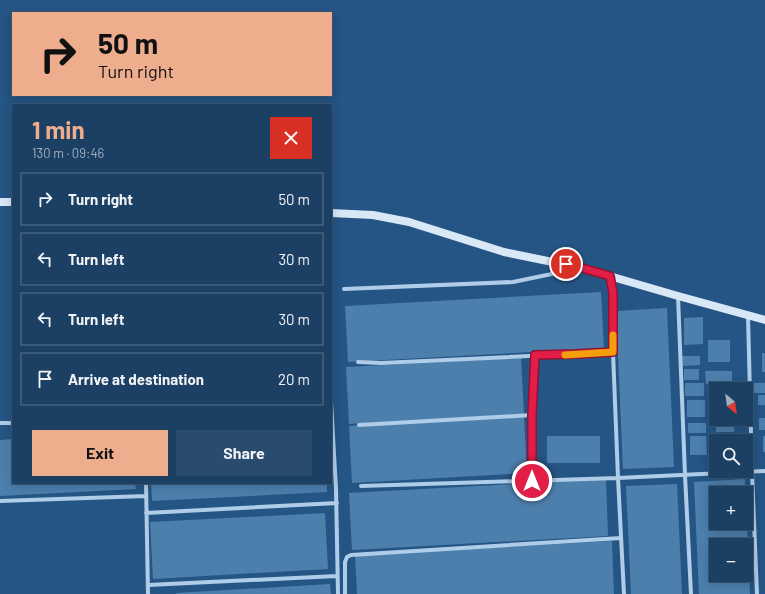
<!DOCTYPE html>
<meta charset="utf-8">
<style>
body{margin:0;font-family:Barlow,sans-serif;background:#294b6d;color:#f1f3f6;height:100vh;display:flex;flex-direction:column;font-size:15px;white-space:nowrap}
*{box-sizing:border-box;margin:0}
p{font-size:13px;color:#a0afbf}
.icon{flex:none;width:22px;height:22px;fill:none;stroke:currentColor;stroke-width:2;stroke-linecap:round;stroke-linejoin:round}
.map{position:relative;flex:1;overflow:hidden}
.panel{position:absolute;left:12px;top:104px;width:320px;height:380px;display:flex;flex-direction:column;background:#1c4064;border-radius:0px;box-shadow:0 2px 10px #0003,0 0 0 1px #3a5978}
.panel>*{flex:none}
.top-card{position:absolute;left:12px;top:12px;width:320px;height:84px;border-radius:0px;box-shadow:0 2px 10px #0003,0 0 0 1px #3a5978;background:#eead8d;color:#111;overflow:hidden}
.needle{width:26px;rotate:151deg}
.tools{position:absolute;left:709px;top:382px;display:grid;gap:8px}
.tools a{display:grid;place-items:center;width:44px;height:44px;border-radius:0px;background:#1c4064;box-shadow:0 2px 10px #0003,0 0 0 1px #3a5978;font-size:20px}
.pin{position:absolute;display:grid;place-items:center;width:34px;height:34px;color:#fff;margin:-17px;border:2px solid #fff;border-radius:50%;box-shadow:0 1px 4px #0007}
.me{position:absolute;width:44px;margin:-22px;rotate:0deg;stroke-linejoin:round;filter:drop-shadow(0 0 3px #0008)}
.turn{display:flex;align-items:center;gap:14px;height:84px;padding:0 20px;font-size:18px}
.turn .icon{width:52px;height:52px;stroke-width:2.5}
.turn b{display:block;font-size:28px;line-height:34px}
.round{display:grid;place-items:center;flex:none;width:42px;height:42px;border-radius:0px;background:#294b6d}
.head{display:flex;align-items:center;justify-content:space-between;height:68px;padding:0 20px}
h1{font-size:24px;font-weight:700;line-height:30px;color:#eead8d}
.action{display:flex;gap:8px;margin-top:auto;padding:8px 20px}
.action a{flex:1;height:46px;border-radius:0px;background:#eead8d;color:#111;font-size:16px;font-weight:700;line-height:46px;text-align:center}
.action a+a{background:#294b6d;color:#f1f3f6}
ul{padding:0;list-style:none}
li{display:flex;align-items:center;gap:12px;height:54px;margin:0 8px 6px;padding:0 12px;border:2px solid #3a5978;border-radius:0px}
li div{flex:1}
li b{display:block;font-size:15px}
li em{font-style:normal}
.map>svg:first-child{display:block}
.building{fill:#4d7fad;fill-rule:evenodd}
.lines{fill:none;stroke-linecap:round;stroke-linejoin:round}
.minor{stroke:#afcce8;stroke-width:4}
.secondary{stroke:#d9e8f7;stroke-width:8}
.route-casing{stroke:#92132f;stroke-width:10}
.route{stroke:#e11d48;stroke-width:7}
.slow{stroke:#f59e0b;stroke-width:7}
</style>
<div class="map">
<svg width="765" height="594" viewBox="0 0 765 594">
<rect width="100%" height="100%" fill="#255585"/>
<!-- building -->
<path class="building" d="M 601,292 L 604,348 L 348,362 L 345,306 Z
M 667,308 L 674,467 L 623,469 L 616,311 Z
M 703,317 L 703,344 L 684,345 L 684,318 Z
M 708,340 L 730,340 L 730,362 L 708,362 Z
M 762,353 L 765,353 L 765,372 L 762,372 Z
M 682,356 L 700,356 L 700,365 L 682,366 Z
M 521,358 L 524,414 L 349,424 L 346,367 Z
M 684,369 L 699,369 L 699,380 L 684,380 Z
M 705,371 L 732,371 L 732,384 L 706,384 Z
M 685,383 L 704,383 L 704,396 L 685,396 Z
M 754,383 L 765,383 L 765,393 L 754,393 Z
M 712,390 L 716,390 L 716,402 L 712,402 Z
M 758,395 L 765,395 L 765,405 L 758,405 Z
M 687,400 L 705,400 L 705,417 L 687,417 Z
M 709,409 L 716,409 L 716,419 L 735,419 L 735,421 L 709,420 Z
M 524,416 L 527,473 L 352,483 L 349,426 Z
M 759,418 L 765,418 L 765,430 L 759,430 Z
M 688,423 L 706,423 L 706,433 L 688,433 Z
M 716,426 L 734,427 L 734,432 L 716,432 Z
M 547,436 L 600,436 L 600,463 L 547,463 Z
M 690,436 L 706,436 L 707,455 L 690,455 Z
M 721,436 L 721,441 L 716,441 L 716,454 L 709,454 L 710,437 Z
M 763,436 L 765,436 L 765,452 L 763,452 Z
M 725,438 L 733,438 L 733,441 L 725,441 Z
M 13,439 L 13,483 L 135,483 L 136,489 L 0,496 L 0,440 Z
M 606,479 L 608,536 L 352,550 L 349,493 Z
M 745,479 L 745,493 L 716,493 L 716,523 L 747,523 L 750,594 L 699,594 L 694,482 ZM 716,545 L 746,545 L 746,575 L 716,575 Z
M 151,483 L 327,483 L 327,492 L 152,501 Z
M 677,484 L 682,594 L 631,594 L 626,486 Z
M 325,513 L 328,569 L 153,579 L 150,522 Z
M 612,541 L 614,594 L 357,594 L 355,555 Z
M 330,584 L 331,594 L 176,594 L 176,593 Z"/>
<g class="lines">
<!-- minor -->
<path class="minor" d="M 610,276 L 613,293 L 613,352 L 618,478 L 624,594
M 344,289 L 513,282 L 576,269
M 678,296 L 685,475 L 691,594
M 748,316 L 752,472 L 757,594
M 358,362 L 381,363 L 403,362 L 613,352
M 331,401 L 336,489 L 338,594
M 0,423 L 13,423
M 359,425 L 532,415
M 532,481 L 532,415 L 535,355
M 146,483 L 148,594
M 361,486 L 618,478 L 765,471
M 0,501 L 146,496
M 146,513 L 337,503
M 148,585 L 337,576
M 345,594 L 345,562 L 347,557 L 351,555 L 621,538"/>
<!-- secondary -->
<path class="secondary" d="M 0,202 L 13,202
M 331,213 L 373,215 L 409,222 L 504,252 L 582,268 L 678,296 L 765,320"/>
</g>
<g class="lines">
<!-- route casing -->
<g class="route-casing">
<path id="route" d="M 532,481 L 532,415 L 535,355 L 576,354 L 613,352 L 613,293 L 610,276 L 582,268 L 566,264"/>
</g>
<!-- route -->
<use href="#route" class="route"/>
<!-- slow -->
<path class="slow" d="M 565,355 L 613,352 L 613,335"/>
</g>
</svg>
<div class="tools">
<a><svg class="needle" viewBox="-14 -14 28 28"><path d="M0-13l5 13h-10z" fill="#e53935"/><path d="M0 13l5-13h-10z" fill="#a0afbf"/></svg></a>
<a><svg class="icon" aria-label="search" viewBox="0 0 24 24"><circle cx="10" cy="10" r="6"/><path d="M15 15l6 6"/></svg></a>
<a>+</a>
<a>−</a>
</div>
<div class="pin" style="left:566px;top:264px;background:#d93025"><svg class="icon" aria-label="arrive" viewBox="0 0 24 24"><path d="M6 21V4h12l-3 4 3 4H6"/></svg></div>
<svg class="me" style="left:532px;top:481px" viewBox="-20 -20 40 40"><circle r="17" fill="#e11d48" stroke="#fff" stroke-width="3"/><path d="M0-11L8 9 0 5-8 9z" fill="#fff"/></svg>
<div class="top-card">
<div class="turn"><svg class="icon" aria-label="right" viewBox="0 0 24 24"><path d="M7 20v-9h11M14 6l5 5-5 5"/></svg><div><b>50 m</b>Turn right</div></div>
</div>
<section class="panel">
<div class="head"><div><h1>1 min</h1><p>130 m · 09:46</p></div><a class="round" style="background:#d93025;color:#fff"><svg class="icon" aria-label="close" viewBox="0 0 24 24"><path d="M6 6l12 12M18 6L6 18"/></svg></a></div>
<ul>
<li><svg class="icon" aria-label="right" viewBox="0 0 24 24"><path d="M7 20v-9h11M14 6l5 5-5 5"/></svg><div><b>Turn right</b></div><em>50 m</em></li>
<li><svg class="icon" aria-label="left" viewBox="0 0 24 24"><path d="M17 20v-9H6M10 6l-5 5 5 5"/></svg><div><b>Turn left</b></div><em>30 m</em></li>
<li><svg class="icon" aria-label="left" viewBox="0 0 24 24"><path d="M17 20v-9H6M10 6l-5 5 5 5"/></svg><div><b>Turn left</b></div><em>30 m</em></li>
<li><svg class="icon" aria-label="arrive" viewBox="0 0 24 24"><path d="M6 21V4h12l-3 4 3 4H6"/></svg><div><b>Arrive at destination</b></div><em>20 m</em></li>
</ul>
<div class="action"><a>Exit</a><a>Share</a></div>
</section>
</div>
